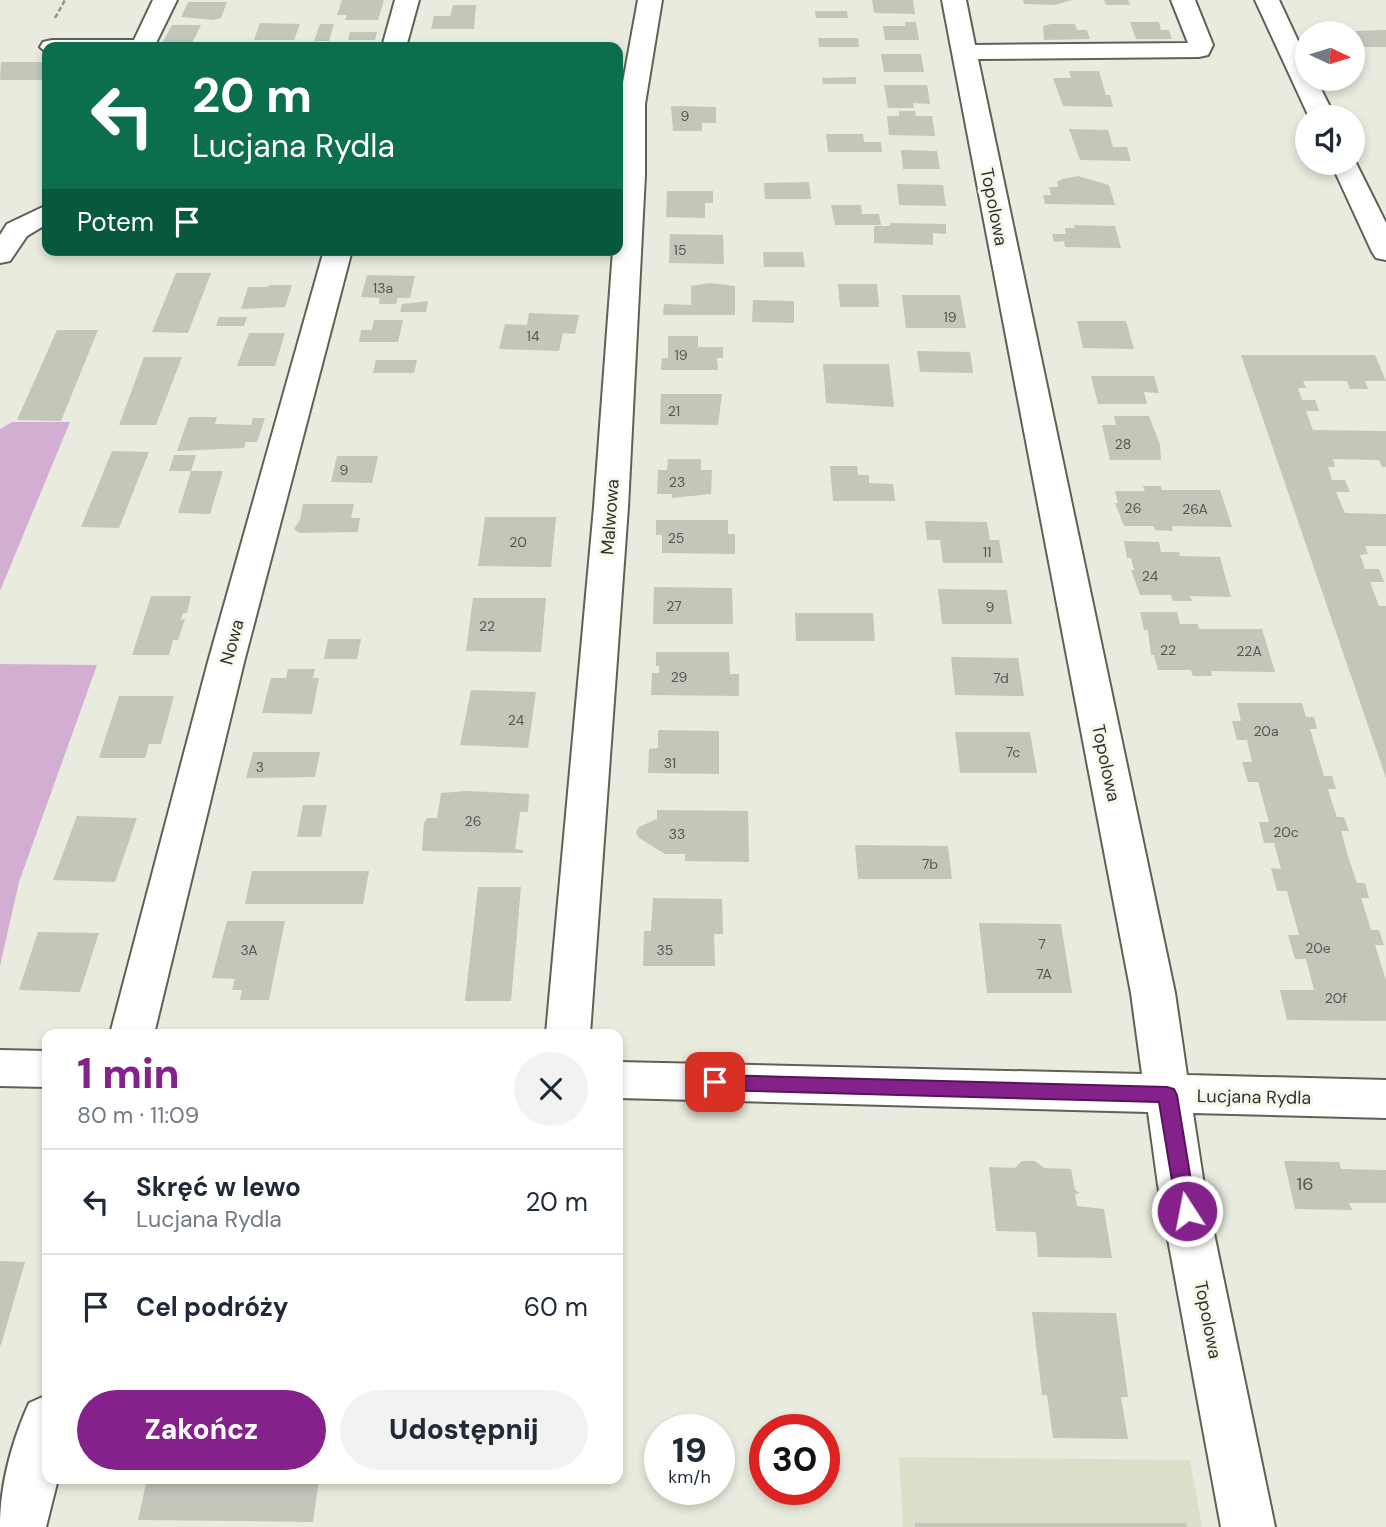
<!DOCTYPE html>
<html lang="pl">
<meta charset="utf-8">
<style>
body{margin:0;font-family:"DM Sans",sans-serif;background:#f2f2f3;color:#1f2937;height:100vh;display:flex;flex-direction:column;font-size:26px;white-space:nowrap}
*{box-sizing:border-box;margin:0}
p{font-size:23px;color:#747a83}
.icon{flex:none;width:38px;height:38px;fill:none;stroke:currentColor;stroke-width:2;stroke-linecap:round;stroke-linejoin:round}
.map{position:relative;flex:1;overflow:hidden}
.panel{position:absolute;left:42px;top:1029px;width:581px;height:455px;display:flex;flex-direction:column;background:#fff;border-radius:14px;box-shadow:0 4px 10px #0003}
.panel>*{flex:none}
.hud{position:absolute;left:42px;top:42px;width:581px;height:214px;border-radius:14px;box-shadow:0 4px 10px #0003;background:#0b6e4f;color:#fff;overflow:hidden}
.needle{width:46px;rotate:94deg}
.controls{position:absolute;left:1295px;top:21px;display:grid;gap:14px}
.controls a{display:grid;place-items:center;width:70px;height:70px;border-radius:50%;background:#fff;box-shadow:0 4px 10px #0003;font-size:35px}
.speed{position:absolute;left:644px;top:1414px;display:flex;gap:14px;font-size:35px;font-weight:700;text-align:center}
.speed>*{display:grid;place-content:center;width:91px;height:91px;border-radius:50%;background:#fff;box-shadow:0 4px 10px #0003;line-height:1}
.speed small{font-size:18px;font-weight:400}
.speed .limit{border:10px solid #d22;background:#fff;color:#111}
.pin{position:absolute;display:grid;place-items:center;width:60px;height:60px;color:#fff;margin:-30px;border-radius:14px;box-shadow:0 4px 10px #0006}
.me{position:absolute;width:77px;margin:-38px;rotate:349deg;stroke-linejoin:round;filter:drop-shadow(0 0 5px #0008)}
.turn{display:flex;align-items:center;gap:24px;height:147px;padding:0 35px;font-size:32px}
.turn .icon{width:91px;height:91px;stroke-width:2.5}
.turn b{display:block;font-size:49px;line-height:60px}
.then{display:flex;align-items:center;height:66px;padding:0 35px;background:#0003;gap:14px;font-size:26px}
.round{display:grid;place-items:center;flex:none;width:74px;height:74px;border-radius:37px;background:#f2f2f3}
.headline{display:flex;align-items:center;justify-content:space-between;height:119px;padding:0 35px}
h1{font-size:42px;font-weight:800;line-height:52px;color:#84218a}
.primary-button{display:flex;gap:14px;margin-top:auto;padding:14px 35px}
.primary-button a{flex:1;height:80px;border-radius:42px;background:#84218a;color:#fff;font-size:28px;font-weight:800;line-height:80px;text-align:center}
.primary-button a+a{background:#f2f2f3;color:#1f2937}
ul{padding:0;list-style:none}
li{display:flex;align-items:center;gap:21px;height:105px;padding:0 35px;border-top:2px solid #e0e1e3}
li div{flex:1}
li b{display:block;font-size:26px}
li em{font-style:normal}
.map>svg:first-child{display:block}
.built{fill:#dbdfca}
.green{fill:#d2afd2}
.building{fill:#c3c6b9}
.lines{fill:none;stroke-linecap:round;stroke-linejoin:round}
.minor-casing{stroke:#5f6156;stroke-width:4}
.path{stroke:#93958b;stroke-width:2.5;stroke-dasharray:5 2.5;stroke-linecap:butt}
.minor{fill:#fff;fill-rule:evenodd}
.route{fill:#84218a;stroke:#56155a;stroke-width:2}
.labels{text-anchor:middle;stroke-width:6;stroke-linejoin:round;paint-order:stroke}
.number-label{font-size:14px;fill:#565750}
.street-label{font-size:18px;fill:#31322d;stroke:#f5f8ea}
.near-number-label{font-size:18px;fill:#565750}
</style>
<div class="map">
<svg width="1386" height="1527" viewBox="0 0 1386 1527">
<rect width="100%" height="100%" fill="#e8ebdd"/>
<!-- built -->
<path class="built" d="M 899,1457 L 1190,1460 L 1202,1527 L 903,1527 Z"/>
<!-- green -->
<path class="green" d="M 12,422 L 70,422 L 0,591 L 0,429 Z
M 0,664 L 97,665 L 19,882 L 0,966 Z"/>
<!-- building -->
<path class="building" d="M 342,0 L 384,0 L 378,20 L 345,20 L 347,15 L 337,15 Z
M 872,0 L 913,0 L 915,14 L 874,13 Z
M 1023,0 L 1072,0 L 1055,5 L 1024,4 Z
M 1104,0 L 1128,0 L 1130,5 L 1106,5 Z
M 188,2 L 227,2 L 221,18 L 213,20 L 181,17 Z
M 453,5 L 476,5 L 474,29 L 431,29 L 434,16 L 450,16 Z
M 815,11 L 847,11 L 848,18 L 816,18 Z
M 905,22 L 916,22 L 919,40 L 885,40 L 883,26 L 905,26 Z
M 1130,22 L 1159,22 L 1161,30 L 1169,30 L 1172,39 L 1136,39 Z
M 260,23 L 300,24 L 294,40 L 254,40 Z
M 320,24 L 334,24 L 329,41 L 314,41 Z
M 1051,24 L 1075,24 L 1077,30 L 1087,30 L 1090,39 L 1044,40 L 1043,26 Z
M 172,25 L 201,25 L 190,47 L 160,47 Z
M 1386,30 L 1386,47 L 1365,47 L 1355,31 Z
M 350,32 L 377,32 L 375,40 L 348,40 Z
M 818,38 L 858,38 L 859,47 L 819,47 Z
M 881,54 L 921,54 L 924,72 L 884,72 Z
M 1,62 L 47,62 L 47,80 L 0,80 Z
M 1069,71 L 1099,71 L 1106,95 L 1110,95 L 1113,107 L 1063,106 L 1053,78 L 1071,78 Z
M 856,77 L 856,84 L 823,84 L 822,78 Z
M 884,85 L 927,85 L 930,104 L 913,103 L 914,108 L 888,108 Z
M 671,106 L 716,107 L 716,123 L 702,123 L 702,131 L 673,131 Z
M 899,111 L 915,111 L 916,116 L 932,116 L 935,136 L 889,135 L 887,116 L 899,116 Z
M 1069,129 L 1108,130 L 1113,147 L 1127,147 L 1131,161 L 1080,160 Z
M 826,134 L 863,134 L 864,142 L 881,142 L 882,152 L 828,152 Z
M 901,150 L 937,151 L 940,169 L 903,169 Z
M 1078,176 L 1109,185 L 1115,205 L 1045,204 L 1043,195 L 1051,195 L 1049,187 L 1058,187 L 1057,182 L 1062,179 Z
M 809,182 L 811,199 L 765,199 L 764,183 Z
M 897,184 L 943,185 L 946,206 L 899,205 Z
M 667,191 L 713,191 L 713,203 L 705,203 L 705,218 L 666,217 Z
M 831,205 L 861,205 L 862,214 L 879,214 L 881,225 L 835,225 Z
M 890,223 L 946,224 L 946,234 L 933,233 L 933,245 L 874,243 L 874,226 L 890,226 Z
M 1074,225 L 1115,226 L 1121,248 L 1065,247 L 1064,241 L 1054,242 L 1052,234 L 1066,234 L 1065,228 L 1075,228 Z
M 670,234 L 723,235 L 724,264 L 669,263 Z
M 763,252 L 803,252 L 805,267 L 764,267 Z
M 176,273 L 211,273 L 188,333 L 152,332 Z
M 367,275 L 415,276 L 410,298 L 398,298 L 396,304 L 379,304 L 380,298 L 361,297 Z
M 709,283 L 735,286 L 735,315 L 663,315 L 664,304 L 691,305 L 691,286 Z
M 838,284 L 877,284 L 879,307 L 840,307 Z
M 269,285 L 292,285 L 285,307 L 241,309 L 248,287 L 268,287 Z
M 902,295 L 960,295 L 966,328 L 906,328 Z
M 753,300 L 794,301 L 794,323 L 752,322 Z
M 428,301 L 426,312 L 400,312 L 402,304 Z
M 529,313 L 579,315 L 575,334 L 563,333 L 559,351 L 499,349 L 505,324 L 527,325 Z
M 219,317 L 247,317 L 244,326 L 216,326 Z
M 374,320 L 403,320 L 398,342 L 359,342 L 361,330 L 372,330 Z
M 1077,321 L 1126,321 L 1134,349 L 1083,348 Z
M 57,330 L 98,330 L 61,421 L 17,420 Z
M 249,333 L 285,333 L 275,366 L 237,366 Z
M 668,336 L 698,336 L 698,347 L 723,347 L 723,358 L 717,358 L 718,370 L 661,370 L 662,358 L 668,358 Z
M 917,351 L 970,352 L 973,373 L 920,372 Z
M 1241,355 L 1375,355 L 1386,381 L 1365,381 L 1368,389 L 1350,389 L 1347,381 L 1303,381 L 1306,388 L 1298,388 L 1302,400 L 1315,400 L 1319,411 L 1306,411 L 1313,430 L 1386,431 L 1386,467 L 1382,467 L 1379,460 L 1333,459 L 1335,467 L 1328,467 L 1332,480 L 1345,480 L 1350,492 L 1336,492 L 1345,513 L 1386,514 L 1386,546 L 1365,546 L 1368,554 L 1360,555 L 1365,569 L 1379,569 L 1384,582 L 1370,582 L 1379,606 L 1386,606 L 1386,778 Z
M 144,357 L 182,357 L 156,425 L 119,425 Z
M 376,360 L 417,360 L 414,373 L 373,373 Z
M 823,364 L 889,364 L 894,407 L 826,403 Z
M 1091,376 L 1154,376 L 1159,393 L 1144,392 L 1147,404 L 1098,404 Z
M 661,394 L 722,394 L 718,425 L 660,424 Z
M 1114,416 L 1149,416 L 1160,445 L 1161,460 L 1110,460 L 1102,425 L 1116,425 Z
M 189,417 L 217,417 L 215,424 L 251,425 L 253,418 L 265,418 L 257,442 L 246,442 L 244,448 L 177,451 Z
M 112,451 L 149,452 L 119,528 L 81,527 Z
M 174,455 L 196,455 L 191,471 L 169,471 Z
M 337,456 L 378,456 L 372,483 L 331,482 Z
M 668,459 L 701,459 L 701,470 L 712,470 L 711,494 L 672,498 L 672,494 L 657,494 L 658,470 L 667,470 Z
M 830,466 L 857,466 L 858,475 L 869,475 L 869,483 L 893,484 L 895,501 L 833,501 Z
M 191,471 L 223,471 L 210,514 L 178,513 Z
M 1143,486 L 1161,486 L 1162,490 L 1220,490 L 1232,527 L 1172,526 L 1173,531 L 1155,530 L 1153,526 L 1124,526 L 1115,503 L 1118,503 L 1115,491 L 1145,491 Z
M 303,504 L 354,504 L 351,518 L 360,518 L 358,532 L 299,533 L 294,529 L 300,520 Z
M 485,517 L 556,517 L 551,567 L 478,566 Z
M 656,520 L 728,520 L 728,534 L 735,534 L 735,554 L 662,553 L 662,535 L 656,535 Z
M 925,521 L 987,522 L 990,540 L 999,540 L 1003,563 L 943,563 L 940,540 L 927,540 Z
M 1124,541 L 1159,542 L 1161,552 L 1179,552 L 1180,556 L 1220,557 L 1231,597 L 1190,596 L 1192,601 L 1173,601 L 1171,595 L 1140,595 L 1131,570 L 1134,570 L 1131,558 L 1127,558 Z
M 654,587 L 732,588 L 733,624 L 653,624 Z
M 938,589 L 1007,590 L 1012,624 L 942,624 Z
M 151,596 L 191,596 L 187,613 L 183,613 L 181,620 L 185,619 L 178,640 L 173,640 L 169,655 L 132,655 Z
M 473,598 L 546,598 L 541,652 L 466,651 Z
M 1140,612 L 1177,612 L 1180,624 L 1198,624 L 1199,629 L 1262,629 L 1275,672 L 1211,671 L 1212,676 L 1193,676 L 1191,670 L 1158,670 L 1154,655 L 1151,655 L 1148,630 L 1144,630 Z
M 795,613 L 873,613 L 875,641 L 796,641 Z
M 328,639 L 361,639 L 357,659 L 324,659 Z
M 656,652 L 729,652 L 730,674 L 739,674 L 739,696 L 651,695 L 652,673 L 659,673 L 659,666 L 656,666 Z
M 951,657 L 1018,658 L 1024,696 L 955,695 Z
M 288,669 L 315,669 L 313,678 L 319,678 L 312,714 L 262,713 L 271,678 L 286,678 Z
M 471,690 L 536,692 L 528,748 L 460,745 Z
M 119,696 L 174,696 L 161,744 L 149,744 L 145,758 L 99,758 Z
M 1237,703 L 1302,703 L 1306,717 L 1314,717 L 1317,729 L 1310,729 L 1324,776 L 1332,776 L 1336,789 L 1328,789 L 1332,803 L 1337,817 L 1344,817 L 1349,831 L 1341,831 L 1348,856 L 1357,883 L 1365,883 L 1369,898 L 1361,898 L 1371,930 L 1379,930 L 1384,945 L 1375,945 L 1386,980 L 1386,1021 L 1287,1020 L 1280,990 L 1314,990 L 1306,959 L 1295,959 L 1288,935 L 1299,935 L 1287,891 L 1277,891 L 1271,868 L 1281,869 L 1274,843 L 1264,843 L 1259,822 L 1269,822 L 1258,782 L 1248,782 L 1242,762 L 1252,762 L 1247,740 L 1237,740 L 1232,721 L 1241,721 Z
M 658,730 L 719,731 L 719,774 L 648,773 L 649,749 L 658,748 Z
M 955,732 L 1030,732 L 1037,773 L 960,773 Z
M 253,752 L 320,752 L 315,777 L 246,778 Z
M 467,791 L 529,794 L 528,812 L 520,812 L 515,849 L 523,850 L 523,853 L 422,851 L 424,823 L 427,818 L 437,818 L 441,793 Z
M 303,805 L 327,805 L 321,837 L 297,837 Z
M 657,810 L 748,811 L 749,862 L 685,861 L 685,854 L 665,854 L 639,838 L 636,832 L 639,827 L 657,819 Z
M 77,816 L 137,818 L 115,882 L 53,880 Z
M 855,845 L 948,846 L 952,879 L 858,879 Z
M 252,871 L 369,871 L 363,904 L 245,904 Z
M 478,887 L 521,887 L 511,1001 L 465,1001 Z
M 653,898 L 722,899 L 723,934 L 714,934 L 715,966 L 643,966 L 644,931 L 651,931 Z
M 227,921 L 285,921 L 269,1000 L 240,1000 L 242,990 L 232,990 L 235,979 L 212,978 Z
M 979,923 L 1061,924 L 1072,993 L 987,993 Z
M 38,932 L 99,933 L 80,992 L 19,990 Z
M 1022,1161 L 1035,1161 L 1044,1168 L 1071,1169 L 1075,1190 L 1080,1193 L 1075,1194 L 1077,1206 L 1104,1209 L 1112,1258 L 1038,1257 L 1036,1232 L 996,1231 L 989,1167 L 1015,1168 Z
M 1284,1161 L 1339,1162 L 1341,1169 L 1386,1170 L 1386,1203 L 1349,1203 L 1352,1210 L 1295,1209 Z
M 0,1261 L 25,1262 L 1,1345 L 0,1345 Z
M 1032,1312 L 1116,1313 L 1128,1397 L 1121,1397 L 1128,1439 L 1053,1438 L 1047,1395 L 1042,1395 Z
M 147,1479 L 319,1479 L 313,1522 L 138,1520 Z
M 915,1523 L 1186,1523 L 1187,1527 L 915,1527 Z"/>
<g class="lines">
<!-- minor casing -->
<g class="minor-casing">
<path id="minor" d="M 153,0 L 177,0 L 154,47 L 47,47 L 47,53 L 40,47 L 43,42 L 52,40 L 134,40 Z
M 395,0 L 419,0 L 406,47 L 382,47 Z
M 638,0 L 662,0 L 645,104 L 645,175 L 628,507 L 590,1034 L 546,1034 L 594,507 L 613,250 L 618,250 L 619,104 Z
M 942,0 L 966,0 L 975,45 L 1188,43 L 1171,0 L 1195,0 L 1213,45 L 1208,55 L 1199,57 L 978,59 L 1175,993 L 1187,1075 L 1386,1080 L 1386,1118 L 1193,1113 L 1204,1185 L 1275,1527 L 1221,1527 L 1158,1185 L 1148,1112 L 618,1098 L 618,1062 L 1142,1074 L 1131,993 Z
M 1255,0 L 1279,0 L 1307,60 L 1307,79 L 1316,79 L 1335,117 L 1309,117 Z
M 1353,157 L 1386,223 L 1386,260 L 1376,258 L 1372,252 L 1331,163 L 1353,163 Z
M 47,205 L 47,224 L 27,236 L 10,261 L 0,263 L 0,235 L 7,224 Z
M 324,250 L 352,250 L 244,662 L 154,1034 L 110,1034 L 208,662 Z
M 0,1050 L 47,1051 L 47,1087 L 0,1086 Z
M 47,1395 L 47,1479 L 58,1479 L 46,1527 L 0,1527 C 0,1485 12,1441 29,1403 Z"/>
</g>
<!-- path -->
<path class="path" d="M 55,18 L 65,0"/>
<!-- minor -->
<use href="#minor" class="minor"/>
</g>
<!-- route -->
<path class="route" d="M 715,1075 L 1167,1087 L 1174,1089 L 1177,1095 L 1196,1211 L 1194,1217 L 1187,1219 L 1180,1217 L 1177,1211 L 1159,1102 L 715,1090 L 706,1082 Z"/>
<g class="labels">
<!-- number labels -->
<g class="number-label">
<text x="685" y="121">9</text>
<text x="680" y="255">15</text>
<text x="383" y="293">13a</text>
<text x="950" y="322">19</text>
<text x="533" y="341">14</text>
<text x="681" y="360">19</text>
<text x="674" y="416">21</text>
<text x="1123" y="449">28</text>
<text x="344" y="475">9</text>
<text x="677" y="487">23</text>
<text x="1133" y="513">26</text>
<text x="1195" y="514">26A</text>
<text x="676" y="543">25</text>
<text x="518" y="547">20</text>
<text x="987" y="557">11</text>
<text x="1150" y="581">24</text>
<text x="674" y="611">27</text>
<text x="990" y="612">9</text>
<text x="487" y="631">22</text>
<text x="1168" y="655">22</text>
<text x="1249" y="656">22A</text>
<text x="679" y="682">29</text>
<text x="1001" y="683">7d</text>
<text x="516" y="725">24</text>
<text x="1266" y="736">20a</text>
<text x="1013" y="757">7c</text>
<text x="670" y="768">31</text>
<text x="260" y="772">3</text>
<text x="473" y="826">26</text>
<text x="1286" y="837">20c</text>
<text x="677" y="839">33</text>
<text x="930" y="869">7b</text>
<text x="1042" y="949">7</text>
<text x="1318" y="953">20e</text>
<text x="249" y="955">3A</text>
<text x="665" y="955">35</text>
<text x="1044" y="979">7A</text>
<text x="1336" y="1003">20f</text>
</g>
<!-- street labels -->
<g class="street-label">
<text transform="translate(994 207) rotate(79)" y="6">Topolowa</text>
<text transform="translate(610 517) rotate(-86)" y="6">Malwowa</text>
<text transform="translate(232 642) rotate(-75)" y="6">Nowa</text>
<text transform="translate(1106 763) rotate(78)" y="6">Topolowa</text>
<text transform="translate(1254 1097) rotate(1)" y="6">Lucjana Rydla</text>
<text transform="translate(1208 1320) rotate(79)" y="6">Topolowa</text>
</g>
<!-- near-number labels -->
<g class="near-number-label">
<text x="1305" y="1190">16</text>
</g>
</g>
</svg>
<div class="controls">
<a><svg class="needle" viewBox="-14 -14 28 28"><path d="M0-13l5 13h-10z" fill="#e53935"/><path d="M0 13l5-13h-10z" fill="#747a83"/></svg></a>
<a><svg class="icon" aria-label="sound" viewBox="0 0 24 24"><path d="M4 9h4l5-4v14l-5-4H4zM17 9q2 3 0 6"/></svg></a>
</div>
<div class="speed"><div>19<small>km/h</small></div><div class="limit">30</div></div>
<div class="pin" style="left:715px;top:1082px;background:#d93025"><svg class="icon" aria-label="arrive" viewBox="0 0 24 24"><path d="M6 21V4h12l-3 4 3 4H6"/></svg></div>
<svg class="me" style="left:1187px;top:1211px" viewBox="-20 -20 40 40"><circle r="17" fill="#84218a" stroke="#fff" stroke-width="3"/><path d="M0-11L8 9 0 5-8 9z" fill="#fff"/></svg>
<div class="hud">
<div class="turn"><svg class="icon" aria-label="left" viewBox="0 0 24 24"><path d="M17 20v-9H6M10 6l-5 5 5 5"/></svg><div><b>20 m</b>Lucjana Rydla</div></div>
<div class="then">Potem<svg class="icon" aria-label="arrive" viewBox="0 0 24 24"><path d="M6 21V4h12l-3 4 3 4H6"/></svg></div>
</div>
<section class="panel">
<div class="headline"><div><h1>1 min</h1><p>80 m · 11:09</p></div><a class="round"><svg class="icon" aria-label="close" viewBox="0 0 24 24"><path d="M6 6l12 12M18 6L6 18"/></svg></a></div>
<ul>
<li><svg class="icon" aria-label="left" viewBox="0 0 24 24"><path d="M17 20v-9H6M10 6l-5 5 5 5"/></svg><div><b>Skręć w lewo</b><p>Lucjana Rydla</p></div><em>20 m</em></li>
<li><svg class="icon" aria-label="arrive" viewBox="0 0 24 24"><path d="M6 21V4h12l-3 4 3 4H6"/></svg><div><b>Cel podróży</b></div><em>60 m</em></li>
</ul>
<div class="primary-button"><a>Zakończ</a><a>Udostępnij</a></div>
</section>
</div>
